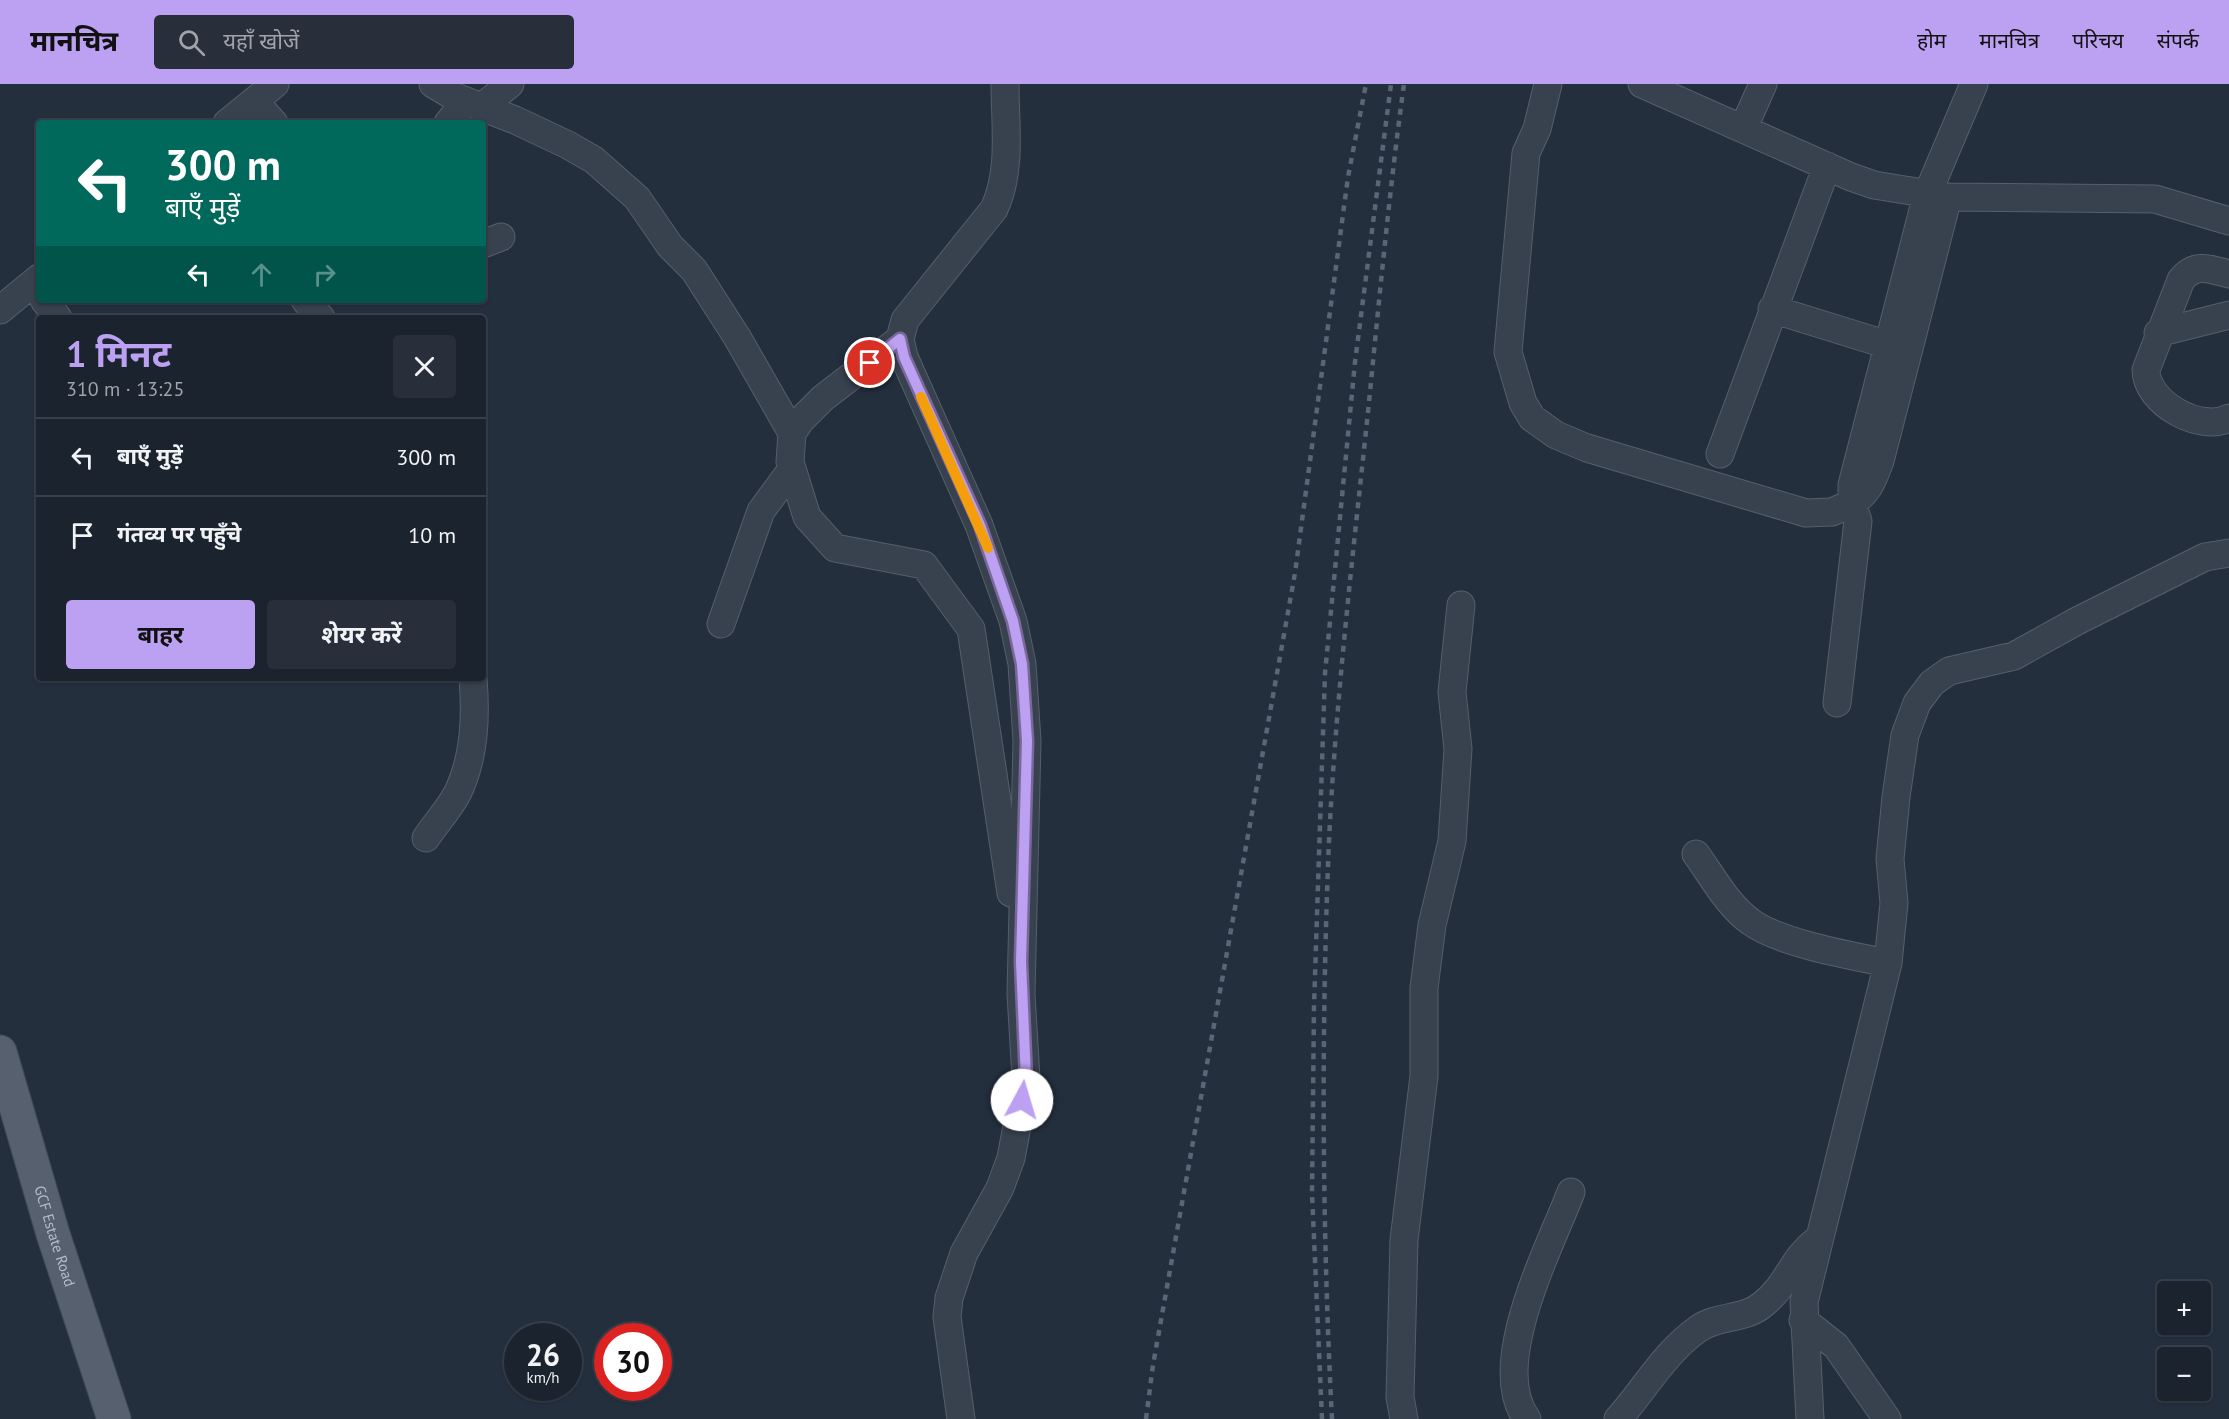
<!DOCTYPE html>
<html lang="hi">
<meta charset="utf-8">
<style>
body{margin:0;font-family:"PT Sans","Noto Sans Devanagari",sans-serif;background:#282f3a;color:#f1f3f6;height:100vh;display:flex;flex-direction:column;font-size:22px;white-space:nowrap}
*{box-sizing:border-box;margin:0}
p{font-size:20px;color:#a0a4aa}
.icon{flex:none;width:33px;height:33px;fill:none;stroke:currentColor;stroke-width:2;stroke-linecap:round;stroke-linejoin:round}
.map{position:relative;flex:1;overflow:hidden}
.side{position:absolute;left:36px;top:231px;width:450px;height:366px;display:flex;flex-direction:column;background:#1b232e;border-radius:6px;box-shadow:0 2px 4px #0004,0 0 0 2px #39404a}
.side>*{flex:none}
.banner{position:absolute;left:36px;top:36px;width:450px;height:183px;border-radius:6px;box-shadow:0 2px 4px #0004,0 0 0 2px #39404a;background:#00695c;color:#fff;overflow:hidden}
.buttons{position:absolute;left:2157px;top:1197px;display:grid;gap:12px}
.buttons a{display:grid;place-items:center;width:54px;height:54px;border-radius:6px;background:#1b232e;box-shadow:0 2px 4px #0004,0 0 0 2px #39404a;font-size:30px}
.speed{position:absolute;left:504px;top:1239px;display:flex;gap:12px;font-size:30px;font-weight:700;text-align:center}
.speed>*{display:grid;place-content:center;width:78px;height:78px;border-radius:50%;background:#1b232e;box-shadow:0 2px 4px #0004,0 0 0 2px #39404a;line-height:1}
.speed small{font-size:15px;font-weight:400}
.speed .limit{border:9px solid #d22;background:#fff;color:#111}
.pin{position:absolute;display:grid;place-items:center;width:51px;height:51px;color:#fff;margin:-26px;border:3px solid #fff;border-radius:50%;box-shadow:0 2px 6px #0007}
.me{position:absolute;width:66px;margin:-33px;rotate:6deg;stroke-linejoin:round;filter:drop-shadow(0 0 4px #0008)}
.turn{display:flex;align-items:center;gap:21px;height:126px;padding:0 30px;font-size:27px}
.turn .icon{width:78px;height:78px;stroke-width:2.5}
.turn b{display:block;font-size:42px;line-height:51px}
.lanes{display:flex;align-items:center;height:57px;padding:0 30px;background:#0003;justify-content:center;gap:30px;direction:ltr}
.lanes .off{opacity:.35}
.round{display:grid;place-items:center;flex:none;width:63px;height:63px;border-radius:6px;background:#282f3a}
.headline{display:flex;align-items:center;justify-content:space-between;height:102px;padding:0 30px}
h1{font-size:36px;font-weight:700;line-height:45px;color:#bca0f2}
.action{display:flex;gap:12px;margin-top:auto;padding:12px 30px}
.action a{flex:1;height:69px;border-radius:6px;background:#bca0f2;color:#111;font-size:24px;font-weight:700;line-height:69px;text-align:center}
.action a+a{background:#282f3a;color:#f1f3f6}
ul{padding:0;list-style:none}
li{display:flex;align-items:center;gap:18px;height:78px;padding:0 30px;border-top:2px solid #39404a}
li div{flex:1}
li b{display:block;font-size:22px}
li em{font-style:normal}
header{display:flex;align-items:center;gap:36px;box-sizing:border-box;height:84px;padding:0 30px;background:#bca0f2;color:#111}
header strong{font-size:28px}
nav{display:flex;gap:33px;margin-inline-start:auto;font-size:21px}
.search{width:420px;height:54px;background:#282f3a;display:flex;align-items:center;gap:15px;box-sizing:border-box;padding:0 21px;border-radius:6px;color:#a0a4aa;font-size:22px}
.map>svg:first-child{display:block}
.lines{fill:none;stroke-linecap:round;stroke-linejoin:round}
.minor-casing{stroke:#565f6c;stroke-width:29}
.major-casing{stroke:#414a57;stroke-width:35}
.minor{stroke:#38414e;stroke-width:27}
.major{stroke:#56606e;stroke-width:33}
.rail{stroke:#5a6575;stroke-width:4.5;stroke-dasharray:6 6;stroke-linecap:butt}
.route-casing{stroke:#7a689d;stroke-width:15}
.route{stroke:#bca0f2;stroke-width:10}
.slow{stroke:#f59e0b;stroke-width:10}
.labels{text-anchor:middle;stroke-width:6;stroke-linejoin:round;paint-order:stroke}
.street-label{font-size:15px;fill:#b4bcc9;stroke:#1d2633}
</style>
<header>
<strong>मानचित्र</strong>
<div class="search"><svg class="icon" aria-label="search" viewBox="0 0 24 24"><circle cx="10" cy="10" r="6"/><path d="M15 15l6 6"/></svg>यहाँ खोजें</div>
<nav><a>होम</a><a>मानचित्र</a><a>परिचय</a><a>संपर्क</a></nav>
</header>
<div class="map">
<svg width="2229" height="1335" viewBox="0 0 2229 1335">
<rect width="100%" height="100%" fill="#242f3e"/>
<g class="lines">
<!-- minor casing -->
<g class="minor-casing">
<path id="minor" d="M 433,0 L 453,12 L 515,36 L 568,61 L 594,76 L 637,114 L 670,162 L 694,186 L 737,253 L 792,349
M 1548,0 L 1537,45 L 1526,69 L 1508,268 L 1523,319 L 1532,334 L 1556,351 L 1587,364 L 1806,429 L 1832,428 L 1852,419 L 1858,437 L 1837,619
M 1642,0 L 1851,93 L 1874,101 L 1948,113 L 2155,115 L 2229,137
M 254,17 L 274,39
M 482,23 L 510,0
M 227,39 L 275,0
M 448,39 L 466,17
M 1743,45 L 1763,0
M 1948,113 L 1880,377 C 1873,395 1869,409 1852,419 L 1852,401 L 1927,111 L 1974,0
M 483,160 L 501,153
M 2229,190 C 2210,185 2195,178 2181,196 L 2146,286 C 2146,319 2201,349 2229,334
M 44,216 L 58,234
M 305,216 L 321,234
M 1772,225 L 1888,261
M 0,226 L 39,194
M 2158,249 L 2229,231
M 900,255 L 823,314 L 801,336 L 792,349 L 790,378 L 807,433 L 835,464 L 924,481 L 971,545 L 1011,809
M 1720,370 L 1827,82
M 721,540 L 761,427 L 792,385
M 426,754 C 436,739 450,724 458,708 C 475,672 476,632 473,594
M 1696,770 C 1712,792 1728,822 1751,838 C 1779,859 1853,872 1888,879
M 1803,1236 L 1836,1262 L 1887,1335
M 961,1335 L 947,1233 L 949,1214 L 964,1169 L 1000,1104 L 1011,1074 L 1026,994 L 1021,910 L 1027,657 L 1022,580 L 1013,537 L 979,441 L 904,273 L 900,255 L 905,236 L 994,125 C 1012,87 1005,41 1005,0
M 1404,1335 L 1400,1313 L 1404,1156 L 1424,992 L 1424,904 L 1432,841 L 1452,757 L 1458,665 L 1452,608 L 1461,521
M 1527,1335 C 1487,1282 1550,1163 1571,1108
M 1618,1335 C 1645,1305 1664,1269 1698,1245 C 1717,1231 1744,1236 1762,1221 C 1790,1199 1790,1176 1818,1155
M 1810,1335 L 1804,1218 L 1888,879 L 1894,819 L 1890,775 L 1896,713 L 1905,651 L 1917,619 L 1932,599 L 1949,587 L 2014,572 L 2077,537 L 2205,473 L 2229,469"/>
</g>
<!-- major casing -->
<g class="major-casing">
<g id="major">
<path id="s1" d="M 0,968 L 53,1150 L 114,1335"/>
</g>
</g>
<!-- minor -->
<use href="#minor" class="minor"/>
<!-- major -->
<use href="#major" class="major"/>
<!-- rail -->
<path class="rail" d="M 1146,1335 L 1153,1281 L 1295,489 L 1348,93 L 1366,0
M 1322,1335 L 1312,1109 L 1314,922 L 1325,589 L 1355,278 L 1391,0
M 1332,1335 C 1322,1143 1321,949 1329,757 C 1336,613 1353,470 1368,328 C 1379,218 1389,109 1404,0"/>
</g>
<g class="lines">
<!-- route casing -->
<g class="route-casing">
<path id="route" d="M 870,279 L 900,255 L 904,273 L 980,441 L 1013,537 L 1022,580 L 1027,657 L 1021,878 L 1026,994 L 1022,1016"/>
</g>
<!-- route -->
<use href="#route" class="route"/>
<!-- slow -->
<path class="slow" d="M 921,313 L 988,464"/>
</g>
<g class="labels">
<!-- street labels -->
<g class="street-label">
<text dy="5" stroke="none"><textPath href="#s1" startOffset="192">GCF Estate Road</textPath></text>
</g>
</g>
</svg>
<div class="buttons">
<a>+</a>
<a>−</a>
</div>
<div class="speed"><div>26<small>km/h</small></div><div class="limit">30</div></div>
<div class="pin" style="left:870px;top:279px;background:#d93025"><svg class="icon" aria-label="arrive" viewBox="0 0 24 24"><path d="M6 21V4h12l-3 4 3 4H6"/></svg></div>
<svg class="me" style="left:1022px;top:1016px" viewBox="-20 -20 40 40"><circle r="19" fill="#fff"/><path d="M0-13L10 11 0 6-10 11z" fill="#bca0f2"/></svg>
<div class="banner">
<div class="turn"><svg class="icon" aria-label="left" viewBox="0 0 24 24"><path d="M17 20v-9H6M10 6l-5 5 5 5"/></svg><div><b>300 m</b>बाएँ मुड़ें</div></div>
<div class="lanes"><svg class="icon" aria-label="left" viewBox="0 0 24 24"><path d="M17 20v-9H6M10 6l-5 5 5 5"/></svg><svg class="icon off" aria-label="ahead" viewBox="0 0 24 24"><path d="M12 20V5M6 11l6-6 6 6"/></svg><svg class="icon off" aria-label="right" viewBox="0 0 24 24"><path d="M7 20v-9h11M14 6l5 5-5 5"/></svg></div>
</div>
<section class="side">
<div class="headline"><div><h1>1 मिनट</h1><p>310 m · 13:25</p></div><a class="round"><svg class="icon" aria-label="close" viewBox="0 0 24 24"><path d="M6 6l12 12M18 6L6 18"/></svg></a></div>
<ul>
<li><svg class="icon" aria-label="left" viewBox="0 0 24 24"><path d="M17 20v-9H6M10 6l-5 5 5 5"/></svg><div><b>बाएँ मुड़ें</b></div><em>300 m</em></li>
<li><svg class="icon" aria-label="arrive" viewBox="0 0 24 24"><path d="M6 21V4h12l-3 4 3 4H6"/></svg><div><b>गंतव्य पर पहुँचे</b></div><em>10 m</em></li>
</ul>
<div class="action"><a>बाहर</a><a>शेयर करें</a></div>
</section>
</div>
